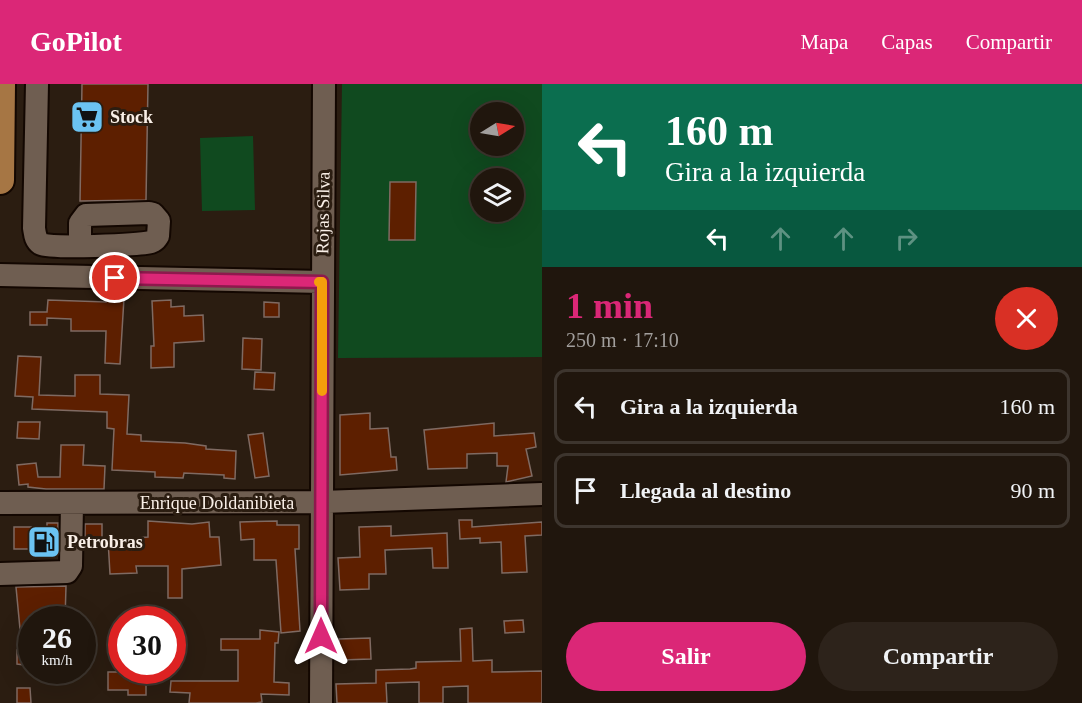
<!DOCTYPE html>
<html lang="es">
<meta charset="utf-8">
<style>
body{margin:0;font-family:"Times New Roman",serif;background:#2d231b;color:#f1f3f6;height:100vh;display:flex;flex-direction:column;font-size:22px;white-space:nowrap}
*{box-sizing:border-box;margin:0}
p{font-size:20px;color:#a29f9d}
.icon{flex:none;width:33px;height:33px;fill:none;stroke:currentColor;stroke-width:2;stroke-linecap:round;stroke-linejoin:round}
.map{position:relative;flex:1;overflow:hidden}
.sheet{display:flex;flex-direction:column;background:#20160d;width:540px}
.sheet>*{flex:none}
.hud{background:#0b6e4f;color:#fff;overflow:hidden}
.needle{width:39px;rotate:79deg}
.controls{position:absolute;left:470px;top:18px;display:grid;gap:12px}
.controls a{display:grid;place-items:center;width:54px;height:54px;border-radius:50%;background:#20160d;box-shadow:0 6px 24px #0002,0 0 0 2px #3d352e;font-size:30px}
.speed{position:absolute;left:18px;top:522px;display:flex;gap:12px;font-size:30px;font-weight:700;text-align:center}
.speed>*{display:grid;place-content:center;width:78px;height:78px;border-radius:50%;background:#20160d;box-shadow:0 6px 24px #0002,0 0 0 2px #3d352e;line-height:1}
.speed small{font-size:15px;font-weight:400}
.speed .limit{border:9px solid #d22;background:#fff;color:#111}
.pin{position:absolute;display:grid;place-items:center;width:51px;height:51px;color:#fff;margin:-26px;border:3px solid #fff;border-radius:50%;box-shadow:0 2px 6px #0007}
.me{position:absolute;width:66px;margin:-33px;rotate:0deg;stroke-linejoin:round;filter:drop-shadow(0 0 4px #0008)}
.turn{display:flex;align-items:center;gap:21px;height:126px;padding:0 24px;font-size:27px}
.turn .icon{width:78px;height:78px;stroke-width:2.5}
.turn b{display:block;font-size:42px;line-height:51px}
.lanes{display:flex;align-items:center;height:57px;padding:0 24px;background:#0003;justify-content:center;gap:30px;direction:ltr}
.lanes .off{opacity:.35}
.round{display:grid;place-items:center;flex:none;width:63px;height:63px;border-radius:32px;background:#2d231b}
.overview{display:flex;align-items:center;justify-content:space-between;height:102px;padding:0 24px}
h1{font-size:36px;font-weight:700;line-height:45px;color:#db2777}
.cta{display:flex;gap:12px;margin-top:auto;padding:12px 24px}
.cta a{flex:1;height:69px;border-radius:36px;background:#db2777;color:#fff;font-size:24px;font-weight:700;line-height:69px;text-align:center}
.cta a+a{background:#2d231b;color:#f1f3f6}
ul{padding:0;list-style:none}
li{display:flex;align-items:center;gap:18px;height:75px;margin:0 12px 9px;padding:0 12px;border:3px solid #3d352e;border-radius:12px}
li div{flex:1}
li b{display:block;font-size:22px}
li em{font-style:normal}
header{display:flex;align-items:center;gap:36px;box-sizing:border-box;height:84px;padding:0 30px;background:#db2777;color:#fff}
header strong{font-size:28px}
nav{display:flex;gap:33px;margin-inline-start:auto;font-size:21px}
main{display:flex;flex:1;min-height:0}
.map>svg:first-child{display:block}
.green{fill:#104a1f;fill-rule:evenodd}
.building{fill:#5d1f00;stroke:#7f6a62;stroke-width:1.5}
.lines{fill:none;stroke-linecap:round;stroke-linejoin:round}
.minor-casing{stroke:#130701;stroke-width:26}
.major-casing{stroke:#130701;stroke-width:32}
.minor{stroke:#6f5e51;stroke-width:22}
.major{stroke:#a67644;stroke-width:28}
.route-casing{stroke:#8e194d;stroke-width:15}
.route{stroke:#db2777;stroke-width:10}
.slow{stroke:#f59e0b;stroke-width:10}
.labels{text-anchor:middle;stroke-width:6;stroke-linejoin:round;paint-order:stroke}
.poi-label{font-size:18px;font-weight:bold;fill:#f9efe7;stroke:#2b1d11;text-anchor:start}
.street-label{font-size:18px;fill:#f9efe7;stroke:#2b1d11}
</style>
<header>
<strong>GoPilot</strong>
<nav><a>Mapa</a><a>Capas</a><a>Compartir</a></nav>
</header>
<main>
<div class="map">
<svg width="542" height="619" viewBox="0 0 542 619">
<rect width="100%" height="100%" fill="#2b1d11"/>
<!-- green -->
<path class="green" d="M 342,0 L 542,0 L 542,273 L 338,274 ZM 480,28 L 513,28 L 513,62 L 480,62 ZM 480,94 L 513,94 L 513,128 L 480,128 Z
M 253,52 L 255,126 L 202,127 L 200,54 Z"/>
<!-- building -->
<path class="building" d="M 82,0 L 148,0 L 146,116 L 80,117 Z
M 390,98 L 416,98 L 415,156 L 389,156 Z
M 106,214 L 124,214 L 120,280 L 105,279 L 106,247 L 71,247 L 71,235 L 47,234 L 47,241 L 30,241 L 30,228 L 47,228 L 48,216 L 106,218 Z
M 171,216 L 171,223 L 184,222 L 184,232 L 203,231 L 204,257 L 174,259 L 174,283 L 151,284 L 151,262 L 154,262 L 152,217 Z
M 264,218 L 279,219 L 279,233 L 264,233 Z
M 243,254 L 262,255 L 261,286 L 242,285 Z
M 18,272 L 41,273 L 39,311 L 75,312 L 75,291 L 100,291 L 100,310 L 129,311 L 127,350 L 141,351 L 141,357 L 185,359 L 206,362 L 206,365 L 236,367 L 235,395 L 224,394 L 224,391 L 184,389 L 183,394 L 155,393 L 155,388 L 112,386 L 114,345 L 107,344 L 107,328 L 32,325 L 33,313 L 15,312 Z
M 255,288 L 275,289 L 274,306 L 254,305 Z
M 370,329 L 370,345 L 388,344 L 391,373 L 396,373 L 397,386 L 340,391 L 340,331 Z
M 18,338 L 40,338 L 39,355 L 17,354 Z
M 494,339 L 494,352 L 534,349 L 536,363 L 526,365 L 532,392 L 506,398 L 508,382 L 497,382 L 497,369 L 467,370 L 467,384 L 428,385 L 424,346 Z
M 263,349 L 269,392 L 255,394 L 248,351 Z
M 61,361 L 84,361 L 83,381 L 105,382 L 104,405 L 46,405 L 28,403 L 28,400 L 19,401 L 17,381 L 36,379 L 38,393 L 60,393 Z
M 459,436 L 472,436 L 472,443 L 542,438 L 542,451 L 525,452 L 527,488 L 502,489 L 501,458 L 480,459 L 480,454 L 460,455 Z
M 148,437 L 192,440 L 209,438 L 210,453 L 219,453 L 221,481 L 182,485 L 182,514 L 168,514 L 168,482 L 136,482 L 137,489 L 110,490 L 108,456 L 148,453 Z
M 277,437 L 277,441 L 299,441 L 299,465 L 295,465 L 300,547 L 281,549 L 276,476 L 254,476 L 254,455 L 241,456 L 240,438 Z
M 47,439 L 58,439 L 58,461 L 46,461 L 46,465 L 14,465 L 14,443 L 47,443 Z
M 85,440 L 102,440 L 102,459 L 85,459 Z
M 391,442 L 391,452 L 447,449 L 448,484 L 433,484 L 432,464 L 385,466 L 386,490 L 369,490 L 369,505 L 340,506 L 338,474 L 360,473 L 359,443 Z
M 66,502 L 65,536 L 30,536 L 32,582 L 17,580 L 17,566 L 22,566 L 16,503 Z
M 523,536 L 524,548 L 505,549 L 504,537 Z
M 472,544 L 473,577 L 492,576 L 492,588 L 542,587 L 542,619 L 468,619 L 468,602 L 443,603 L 443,619 L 419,619 L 419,598 L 386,599 L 387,619 L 337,619 L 336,600 L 376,599 L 376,586 L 410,585 L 416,584 L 416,578 L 461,577 L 460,545 Z
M 260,546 L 279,548 L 278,559 L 275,559 L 274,598 L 289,599 L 289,611 L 261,610 L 262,618 L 256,619 L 189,619 L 190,609 L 170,608 L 171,597 L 238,597 L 238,566 L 221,566 L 221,555 L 260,555 Z
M 370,554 L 371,575 L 340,576 L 339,555 Z
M 108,588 L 130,588 L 130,597 L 146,597 L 146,611 L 128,611 L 128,606 L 108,606 Z
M 17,604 L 30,604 L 31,619 L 17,619 Z"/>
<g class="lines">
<!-- minor casing -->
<g class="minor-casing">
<path id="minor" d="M 37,0 L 34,144 C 35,150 35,156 41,160 C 49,165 139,161 151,158 C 156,156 155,156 158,152 L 159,137 L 153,130 L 149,129 L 86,131 L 80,139 L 80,162
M 0,191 L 322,198
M 0,419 L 322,418 L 542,410
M 0,490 L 67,488 L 71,482 L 72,419
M 321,619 L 324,0"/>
</g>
<!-- major casing -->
<g class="major-casing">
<path id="major" d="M 0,96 L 1,0"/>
</g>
<!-- minor -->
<use href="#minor" class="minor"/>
<!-- major -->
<use href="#major" class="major"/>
</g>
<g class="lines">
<!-- route casing -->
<g class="route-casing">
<path id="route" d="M 115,194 L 322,198 L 321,552"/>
</g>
<!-- route -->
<use href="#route" class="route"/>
<!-- slow -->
<path class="slow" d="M 319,198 L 322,198 L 322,307"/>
</g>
<!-- icons -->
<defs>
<g id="supermarket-square" transform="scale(1.725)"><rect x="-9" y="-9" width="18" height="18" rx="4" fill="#6bc3f2" stroke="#2b1d11"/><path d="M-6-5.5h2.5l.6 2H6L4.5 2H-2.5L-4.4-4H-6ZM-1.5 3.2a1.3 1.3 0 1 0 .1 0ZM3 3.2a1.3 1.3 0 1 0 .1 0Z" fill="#111"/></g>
<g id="fuel-square" transform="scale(1.725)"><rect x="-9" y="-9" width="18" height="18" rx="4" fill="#6bc3f2" stroke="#2b1d11"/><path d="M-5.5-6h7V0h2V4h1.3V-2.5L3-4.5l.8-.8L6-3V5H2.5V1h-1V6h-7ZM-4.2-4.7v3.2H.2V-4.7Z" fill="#111"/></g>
</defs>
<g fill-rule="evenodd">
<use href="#supermarket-square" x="87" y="33"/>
<use href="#fuel-square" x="44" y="458"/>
</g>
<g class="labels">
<!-- poi labels -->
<g class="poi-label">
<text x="110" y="39">Stock</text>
<text x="67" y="464">Petrobras</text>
</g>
<!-- street labels -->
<g class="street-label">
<text transform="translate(323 129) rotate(-89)" y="6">Rojas Silva</text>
<text x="217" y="425">Enrique Doldanibieta</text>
</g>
</g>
</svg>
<div class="controls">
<a><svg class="needle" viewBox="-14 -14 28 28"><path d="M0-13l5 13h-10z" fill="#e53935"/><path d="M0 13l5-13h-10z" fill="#a29f9d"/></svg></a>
<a><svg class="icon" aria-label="layers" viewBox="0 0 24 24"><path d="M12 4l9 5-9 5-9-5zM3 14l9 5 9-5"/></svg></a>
</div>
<div class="speed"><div>26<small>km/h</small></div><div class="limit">30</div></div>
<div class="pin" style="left:115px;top:194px;background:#d93025"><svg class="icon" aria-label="arrive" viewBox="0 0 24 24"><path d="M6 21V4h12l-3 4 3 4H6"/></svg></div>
<svg class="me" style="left:321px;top:552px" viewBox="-20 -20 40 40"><path d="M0-17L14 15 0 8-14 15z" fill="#db2777" stroke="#fff" stroke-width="4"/></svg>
</div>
<section class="sheet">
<div class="hud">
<div class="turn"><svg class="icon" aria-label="left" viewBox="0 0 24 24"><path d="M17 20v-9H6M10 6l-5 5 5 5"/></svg><div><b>160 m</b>Gira a la izquierda</div></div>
<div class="lanes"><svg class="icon" aria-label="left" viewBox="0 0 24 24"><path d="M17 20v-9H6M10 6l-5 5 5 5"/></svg><svg class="icon off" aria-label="ahead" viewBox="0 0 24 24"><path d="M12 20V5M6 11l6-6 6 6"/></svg><svg class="icon off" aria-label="ahead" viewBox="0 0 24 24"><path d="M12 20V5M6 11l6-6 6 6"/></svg><svg class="icon off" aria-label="right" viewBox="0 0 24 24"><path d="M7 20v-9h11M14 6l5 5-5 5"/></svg></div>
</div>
<div class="overview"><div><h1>1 min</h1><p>250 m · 17:10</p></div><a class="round" style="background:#d93025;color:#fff"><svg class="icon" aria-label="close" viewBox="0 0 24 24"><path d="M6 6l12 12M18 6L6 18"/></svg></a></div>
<ul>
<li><svg class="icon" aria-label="left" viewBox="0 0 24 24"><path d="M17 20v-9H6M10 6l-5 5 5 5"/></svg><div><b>Gira a la izquierda</b></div><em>160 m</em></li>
<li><svg class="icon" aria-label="arrive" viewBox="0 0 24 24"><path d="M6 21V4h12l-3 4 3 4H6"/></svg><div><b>Llegada al destino</b></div><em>90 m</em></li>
</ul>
<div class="cta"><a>Salir</a><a>Compartir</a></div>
</section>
</main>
